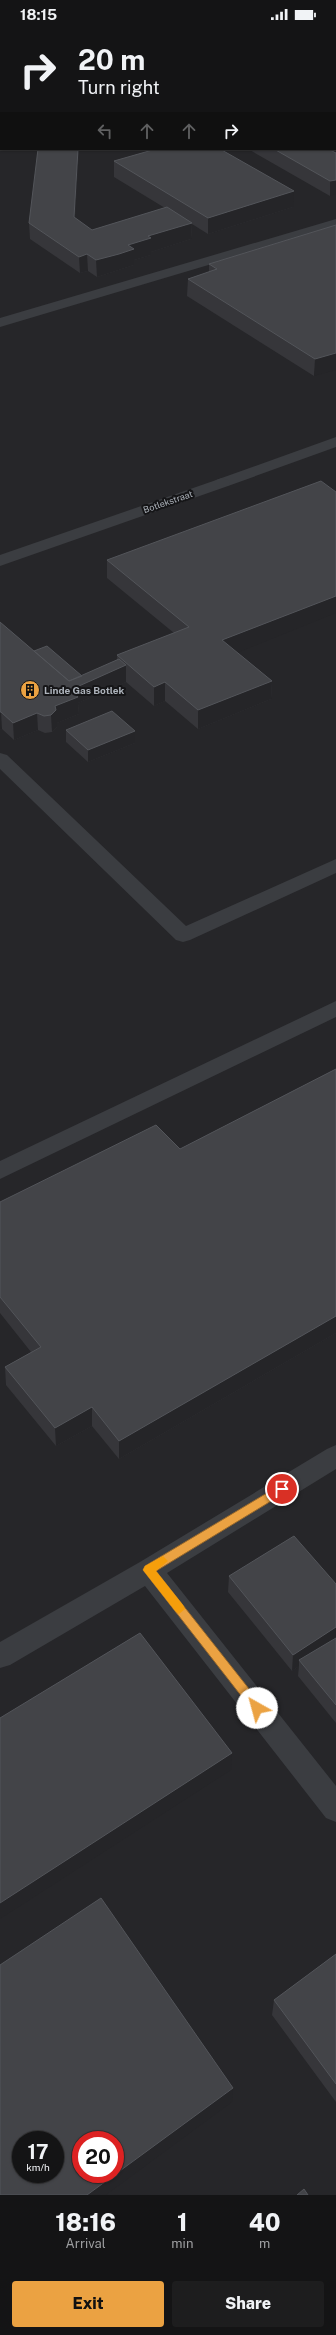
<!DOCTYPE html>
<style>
body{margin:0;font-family:"Public Sans",sans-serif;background:#1d1d1e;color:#f1f3f6;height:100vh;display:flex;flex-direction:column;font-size:15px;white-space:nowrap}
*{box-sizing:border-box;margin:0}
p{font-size:13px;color:#9d9ea0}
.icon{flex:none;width:22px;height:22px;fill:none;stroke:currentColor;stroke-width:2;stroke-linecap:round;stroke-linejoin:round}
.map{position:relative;height:2167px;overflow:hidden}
.sheet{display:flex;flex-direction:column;background:#141415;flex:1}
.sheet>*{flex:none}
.hud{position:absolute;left:0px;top:0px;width:336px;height:122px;box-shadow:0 1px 3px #0004,0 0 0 1px #333334;background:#141415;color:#f1f3f6;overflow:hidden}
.speed{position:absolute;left:12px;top:2103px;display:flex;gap:8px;font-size:20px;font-weight:700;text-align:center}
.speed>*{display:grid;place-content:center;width:52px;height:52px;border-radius:50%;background:#141415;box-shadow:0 1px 3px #0004,0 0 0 1px #333334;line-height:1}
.speed small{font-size:10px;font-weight:400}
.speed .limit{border:6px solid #d22;background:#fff;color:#111}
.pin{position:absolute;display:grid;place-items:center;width:34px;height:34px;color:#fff;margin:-17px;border:2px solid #fff;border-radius:50%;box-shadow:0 1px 4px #0007}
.me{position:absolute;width:44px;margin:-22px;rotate:322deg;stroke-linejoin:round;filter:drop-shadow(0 0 3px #0008)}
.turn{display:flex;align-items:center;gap:14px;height:84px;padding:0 12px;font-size:18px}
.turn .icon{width:52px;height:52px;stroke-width:2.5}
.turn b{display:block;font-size:28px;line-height:34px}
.lanes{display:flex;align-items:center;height:38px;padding:0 12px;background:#0003;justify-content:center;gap:20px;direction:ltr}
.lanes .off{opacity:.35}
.eta{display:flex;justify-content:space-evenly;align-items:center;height:68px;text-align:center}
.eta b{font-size:24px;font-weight:800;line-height:28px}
.action{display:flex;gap:8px;margin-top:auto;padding:8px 12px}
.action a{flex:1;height:46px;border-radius:4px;background:#eba242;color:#111;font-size:16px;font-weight:800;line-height:46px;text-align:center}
.action a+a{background:#1d1d1e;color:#f1f3f6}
.status{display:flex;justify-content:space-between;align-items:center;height:28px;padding:0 20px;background:#141415;direction:ltr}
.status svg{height:11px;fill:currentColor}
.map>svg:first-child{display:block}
.built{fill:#262629;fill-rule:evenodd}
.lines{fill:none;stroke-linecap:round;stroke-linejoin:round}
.lane{fill:#3b3d41;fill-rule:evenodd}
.street{fill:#3b3d41;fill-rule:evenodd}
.wall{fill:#36363a}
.shaded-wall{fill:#252528}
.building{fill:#434448;stroke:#53555a;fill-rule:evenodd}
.route{fill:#eba242;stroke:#99692b}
.slow{fill:#f59e0b}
.labels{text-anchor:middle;stroke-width:4;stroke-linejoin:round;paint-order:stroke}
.far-street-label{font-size:9px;fill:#adb3bb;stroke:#151517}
.poi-label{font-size:10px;font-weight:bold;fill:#adb3bb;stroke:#151517;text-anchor:start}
</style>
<div class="status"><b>18:15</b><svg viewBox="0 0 49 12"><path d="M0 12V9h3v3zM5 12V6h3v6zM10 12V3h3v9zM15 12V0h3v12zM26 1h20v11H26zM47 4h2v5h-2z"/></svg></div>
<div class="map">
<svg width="336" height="2167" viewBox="0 0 336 2167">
<rect width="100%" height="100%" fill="#1a1a1c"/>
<!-- built -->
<path class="built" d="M 0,0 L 336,0 L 336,2167 L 0,2167 ZM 1,1 L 335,1 L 335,121 L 1,121 ZM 21,2112 L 55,2112 L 55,2146 L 21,2146 ZM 81,2112 L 115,2112 L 115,2146 L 81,2146 Z"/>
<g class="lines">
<!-- lane -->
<path class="lane" d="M 36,0 L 48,0 L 48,1 L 36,1 Z
M 141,0 L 154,0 L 155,1 L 142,1 Z
M 336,53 L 336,61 L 335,62 L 335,54 Z
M 335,99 L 336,100 L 336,108 L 335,107 Z
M 336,191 L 336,199 L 0,299 L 0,290 Z
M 336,409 L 336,419 L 228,458 L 216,458 L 214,455 L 216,452 Z
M 0,725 L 7,727 L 186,898 L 336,831 L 336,845 L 190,912 L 183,914 L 176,912 L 0,741 Z
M 336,973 L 336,989 L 0,1151 L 0,1133 Z
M 336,1417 L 336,1441 L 167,1545 L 336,1758 L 336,1794 L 326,1790 L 145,1558 L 10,1637 L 0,1640 L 0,1614 L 140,1534 L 327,1421 Z"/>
<!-- street -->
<path class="street" d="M 222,450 L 228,452 L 230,455 L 228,458 L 0,538 L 0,527 Z"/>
</g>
<!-- wall -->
<path class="wall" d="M 179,0 L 198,0 L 198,1 L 181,1 Z
M 336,63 L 336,101 L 335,101 L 335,64 Z
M 79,121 L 75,190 L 92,202 L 165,180 L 114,149 L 114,133 L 293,179 L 208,206 L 192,196 L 191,211 L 151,224 L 151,227 L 134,232 L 134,237 L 97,249 L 88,243 L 80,245 L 30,211 L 29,195 Z
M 248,121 L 328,121 L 336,125 L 330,168 Z
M 336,197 L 314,348 L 187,268 L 188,251 L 209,244 L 209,236 Z
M 107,532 L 237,624 L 272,653 L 271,671 L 198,701 L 165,673 L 154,678 L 126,654 L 78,675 L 79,686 L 57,695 L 57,699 L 52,704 L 45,705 L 38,702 L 14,712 L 2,701 L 0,702 L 0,594 L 34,623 L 82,648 L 117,632 L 117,627 L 174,605 L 107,550 Z
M 66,702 L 135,703 L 135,715 L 88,734 L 66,714 Z
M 336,1041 L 336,1305 L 119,1431 L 92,1398 L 56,1418 L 6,1357 L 5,1339 L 31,1324 L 0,1285 L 0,1174 L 180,1121 Z
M 229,1548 L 336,1556 L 336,1695 L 298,1648 L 299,1638 L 292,1643 L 228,1564 Z
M 336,1926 L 336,2074 L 272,1987 L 274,1972 Z"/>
<!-- shaded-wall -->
<path class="shaded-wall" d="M 189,0 L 198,0 L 198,1 L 189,1 Z
M 204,0 L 211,0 L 204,1 Z
M 335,27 L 336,27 L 336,42 L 335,42 Z
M 78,121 L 79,121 L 74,205 L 74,189 Z
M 336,152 L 336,166 L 330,168 L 330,153 Z
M 294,163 L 293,179 L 208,206 L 208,190 Z
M 192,195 L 191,211 L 151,224 L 151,227 L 134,232 L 134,237 L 97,249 L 96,232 L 148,208 Z
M 87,226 L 88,243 L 80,245 L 79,229 Z
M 336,325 L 336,342 L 314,348 L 315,331 Z
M 336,568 L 336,585 L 222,631 L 222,612 Z
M 126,637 L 126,654 L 78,675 L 79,686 L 57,695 L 57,699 L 52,704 L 51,687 L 55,678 L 67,655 Z
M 272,653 L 271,671 L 198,701 L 198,682 Z
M 165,654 L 165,673 L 154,678 L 154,659 Z
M 0,684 L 1,684 L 2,701 L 0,702 Z
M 37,685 L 38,702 L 14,712 L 13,695 Z
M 135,703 L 135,715 L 88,734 L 88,722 Z
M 336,1288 L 336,1305 L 119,1431 L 119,1413 Z
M 92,1379 L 92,1398 L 56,1418 L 55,1400 Z
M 336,1599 L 336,1614 L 299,1632 L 299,1638 L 292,1643 L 293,1627 Z
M 232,1725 L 231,1742 L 0,1891 L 0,1875 Z
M 233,2060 L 232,2074 L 106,2167 L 87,2167 Z"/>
<!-- building -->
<path class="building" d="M 245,0 L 336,0 L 336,27 L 335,27 L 335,1 L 242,1 Z
M 335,72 L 336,72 L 336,86 L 335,85 Z
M 38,121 L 78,121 L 74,189 L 92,202 L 167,179 L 192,195 L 148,208 L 151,210 L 128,217 L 134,221 L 119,226 L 96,232 L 87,226 L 79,229 L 29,195 Z
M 156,121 L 220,121 L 294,163 L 208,190 L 114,133 Z
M 274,121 L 328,121 L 336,125 L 336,152 L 330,153 Z
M 336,197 L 336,325 L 315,331 L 188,251 L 217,241 L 209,236 Z
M 321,453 L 336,464 L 336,568 L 222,612 L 272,653 L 198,682 L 165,654 L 154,659 L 117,627 L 189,599 L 107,532 Z
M 0,594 L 69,653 L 119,631 L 126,637 L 70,662 L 78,669 L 55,678 L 56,682 L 51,687 L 44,688 L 37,685 L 13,695 L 1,684 L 0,684 Z
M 47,618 L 82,648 L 69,653 L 34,623 Z
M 112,683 L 135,703 L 88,722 L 66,702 Z
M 336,1041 L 336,1288 L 119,1413 L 92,1379 L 55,1400 L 5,1339 L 41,1319 L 0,1269 L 0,1174 L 156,1097 L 180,1121 Z
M 294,1508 L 336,1556 L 336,1599 L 293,1627 L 229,1548 Z
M 140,1605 L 232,1725 L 0,1875 L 0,1690 Z
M 336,1610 L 336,1677 L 299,1632 Z
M 101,1870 L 233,2060 L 87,2167 L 0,2167 L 0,1937 ZM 21,2112 L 55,2112 L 55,2146 L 21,2146 ZM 81,2112 L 115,2112 L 115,2146 L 81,2146 Z
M 336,1926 L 336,2056 L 274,1972 Z
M 304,2161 L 308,2167 L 297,2167 Z"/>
<!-- route -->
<path class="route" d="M 282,1456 L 288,1461 L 286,1464 L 156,1543 L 261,1676 L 263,1680 L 257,1685 L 253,1683 L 143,1542 L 145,1538 Z"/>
<!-- slow -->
<path class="slow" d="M 163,1528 L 168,1533 L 156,1543 L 183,1577 L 185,1581 L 179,1586 L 176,1584 L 143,1542 L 145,1538 Z"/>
<!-- icons -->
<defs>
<g id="building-disc" transform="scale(1)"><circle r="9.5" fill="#eba242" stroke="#151517"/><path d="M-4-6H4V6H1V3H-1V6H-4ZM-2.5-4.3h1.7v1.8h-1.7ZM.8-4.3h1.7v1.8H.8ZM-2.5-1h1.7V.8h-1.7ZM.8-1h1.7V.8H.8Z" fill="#111"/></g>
</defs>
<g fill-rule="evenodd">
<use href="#building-disc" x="30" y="662"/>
</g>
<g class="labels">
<!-- far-street labels -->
<g class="far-street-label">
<text transform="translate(168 474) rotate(-19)" y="3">Botlekstraat</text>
</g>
<!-- poi labels -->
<g class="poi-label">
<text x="44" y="666">Linde Gas Botlek</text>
</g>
</g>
</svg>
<div class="speed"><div>17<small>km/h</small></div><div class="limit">20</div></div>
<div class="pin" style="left:282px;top:1461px;background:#d93025"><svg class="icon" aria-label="arrive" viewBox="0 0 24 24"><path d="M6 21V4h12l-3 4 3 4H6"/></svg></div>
<svg class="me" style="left:257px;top:1680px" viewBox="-20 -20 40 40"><circle r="19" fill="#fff"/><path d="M0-13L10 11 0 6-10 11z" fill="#eba242"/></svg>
<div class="hud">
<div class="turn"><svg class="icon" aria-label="right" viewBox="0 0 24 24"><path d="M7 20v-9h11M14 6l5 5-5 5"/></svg><div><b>20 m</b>Turn right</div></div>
<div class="lanes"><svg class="icon off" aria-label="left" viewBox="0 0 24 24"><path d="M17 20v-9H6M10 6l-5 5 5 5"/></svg><svg class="icon off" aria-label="ahead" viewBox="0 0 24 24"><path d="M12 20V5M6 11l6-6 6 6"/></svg><svg class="icon off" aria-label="ahead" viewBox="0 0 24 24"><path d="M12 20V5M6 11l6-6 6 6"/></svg><svg class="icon" aria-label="right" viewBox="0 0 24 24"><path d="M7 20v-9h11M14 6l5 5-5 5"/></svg></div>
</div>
</div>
<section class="sheet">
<div class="eta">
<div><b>18:16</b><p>Arrival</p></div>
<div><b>1</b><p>min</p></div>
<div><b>40</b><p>m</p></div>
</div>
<div class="action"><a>Exit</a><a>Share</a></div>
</section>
